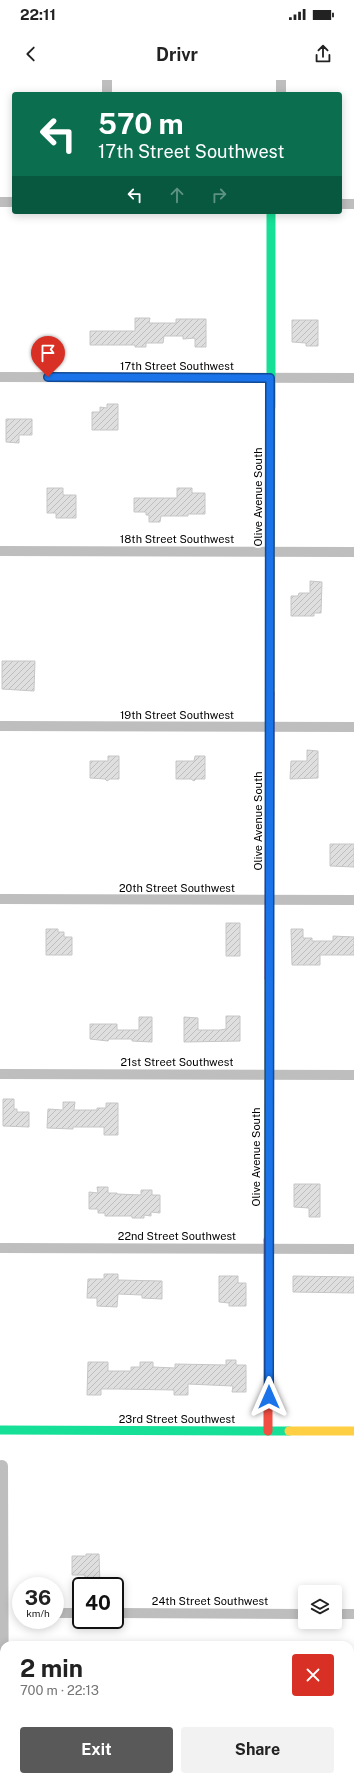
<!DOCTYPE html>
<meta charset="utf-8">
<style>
body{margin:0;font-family:"Public Sans",sans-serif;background:#f2f2f2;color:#222;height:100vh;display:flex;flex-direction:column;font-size:15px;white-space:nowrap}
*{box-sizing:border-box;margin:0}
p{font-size:13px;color:#767676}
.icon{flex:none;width:22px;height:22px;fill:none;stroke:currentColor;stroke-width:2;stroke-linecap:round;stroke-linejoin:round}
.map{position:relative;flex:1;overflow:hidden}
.side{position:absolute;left:0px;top:1561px;width:354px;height:140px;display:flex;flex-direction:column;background:#fff;border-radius:12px 12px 0 0;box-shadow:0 2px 10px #0003}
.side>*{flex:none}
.hud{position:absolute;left:12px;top:12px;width:330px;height:122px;border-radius:4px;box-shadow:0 2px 10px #0003;background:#0b6e4f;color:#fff;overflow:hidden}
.buttons{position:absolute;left:298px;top:1505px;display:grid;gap:8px}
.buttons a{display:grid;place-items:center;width:44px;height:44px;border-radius:4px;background:#fff;box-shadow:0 2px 10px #0003;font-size:20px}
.speed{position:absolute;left:12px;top:1497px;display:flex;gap:8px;font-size:20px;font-weight:700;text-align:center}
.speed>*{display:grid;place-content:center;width:52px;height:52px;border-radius:50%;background:#fff;box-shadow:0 2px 10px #0003;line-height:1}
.speed small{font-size:10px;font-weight:400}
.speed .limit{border:2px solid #111;border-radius:6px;background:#fff;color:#111}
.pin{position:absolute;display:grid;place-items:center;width:34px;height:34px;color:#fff;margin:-41px -17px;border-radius:50% 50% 50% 0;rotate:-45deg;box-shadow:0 0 4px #0007}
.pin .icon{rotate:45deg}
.me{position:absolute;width:44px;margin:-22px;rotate:0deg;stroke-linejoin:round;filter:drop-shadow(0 0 3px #0008)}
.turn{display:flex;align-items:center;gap:14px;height:84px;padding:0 20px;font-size:18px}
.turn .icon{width:52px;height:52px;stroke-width:2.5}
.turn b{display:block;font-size:28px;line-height:34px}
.lanes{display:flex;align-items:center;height:38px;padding:0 20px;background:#0003;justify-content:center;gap:20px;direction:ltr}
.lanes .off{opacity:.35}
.round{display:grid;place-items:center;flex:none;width:42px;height:42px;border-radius:4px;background:#f2f2f2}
.head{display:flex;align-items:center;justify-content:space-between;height:68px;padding:0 20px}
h1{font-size:24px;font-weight:700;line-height:30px}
.cta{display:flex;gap:8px;margin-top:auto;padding:8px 20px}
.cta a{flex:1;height:46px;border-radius:4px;background:#595959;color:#fff;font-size:16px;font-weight:700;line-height:46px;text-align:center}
.cta a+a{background:#f2f2f2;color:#222}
.status{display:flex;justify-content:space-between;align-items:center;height:28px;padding:0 20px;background:#fff;direction:ltr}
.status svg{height:11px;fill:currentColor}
header{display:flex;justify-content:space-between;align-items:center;height:52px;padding:0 20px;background:#fff;font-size:18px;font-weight:700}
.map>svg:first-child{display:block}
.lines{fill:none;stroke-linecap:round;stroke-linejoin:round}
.canal{stroke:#bebebe;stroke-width:12}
.building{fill:url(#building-hatch);stroke:#c6c6c6}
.street{stroke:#bebebe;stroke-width:10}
.fast{stroke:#16e098;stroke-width:9}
.slow{stroke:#ffcf43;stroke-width:9}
.jam{stroke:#f24e42;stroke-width:9}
.route-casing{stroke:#114b97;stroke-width:10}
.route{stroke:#1a73e8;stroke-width:7}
.labels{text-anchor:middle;stroke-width:4;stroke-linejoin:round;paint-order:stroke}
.street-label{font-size:11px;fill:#000;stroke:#fff}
</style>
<div class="status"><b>22:11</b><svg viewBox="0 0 49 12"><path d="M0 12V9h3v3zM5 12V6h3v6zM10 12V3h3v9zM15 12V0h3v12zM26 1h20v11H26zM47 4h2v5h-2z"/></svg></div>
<header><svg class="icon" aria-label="back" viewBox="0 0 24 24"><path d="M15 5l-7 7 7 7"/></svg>Drivr<svg class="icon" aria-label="share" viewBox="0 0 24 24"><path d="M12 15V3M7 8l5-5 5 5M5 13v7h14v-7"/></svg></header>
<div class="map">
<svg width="354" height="1701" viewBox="0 0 354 1701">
<defs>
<pattern id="building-hatch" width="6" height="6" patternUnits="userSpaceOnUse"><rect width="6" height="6" fill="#dfdfdf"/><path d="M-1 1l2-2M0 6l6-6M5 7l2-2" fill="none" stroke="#bebebe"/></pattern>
</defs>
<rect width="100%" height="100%" fill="#fff"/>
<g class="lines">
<!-- canal -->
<path class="canal" d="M 2,1386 L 3,1701"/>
</g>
<!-- building -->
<path class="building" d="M 135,238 L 150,238 L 149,243 L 176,243 L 176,239 L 206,239 L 206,267 L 195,267 L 195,258 L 183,259 L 183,256 L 164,256 L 163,263 L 146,263 L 146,267 L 135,267 L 135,265 L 90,265 L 90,251 L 135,251 Z
M 292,240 L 318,240 L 318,266 L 306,266 L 306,263 L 292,262 Z
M 107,324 L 118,324 L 118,350 L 92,350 L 92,332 L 100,332 L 100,327 L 107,328 Z
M 6,339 L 32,339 L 32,355 L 19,355 L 19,363 L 6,362 Z
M 47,408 L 63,408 L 63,415 L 76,415 L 76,438 L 56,438 L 56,433 L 47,433 Z
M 177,408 L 192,408 L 192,413 L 205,413 L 205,434 L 188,434 L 188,436 L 161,436 L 160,442 L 149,442 L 149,435 L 146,435 L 146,432 L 134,432 L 134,418 L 177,418 Z
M 310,501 L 322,502 L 321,533 L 314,533 L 314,536 L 291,536 L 291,516 L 298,516 L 299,513 L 310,513 Z
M 2,581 L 35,581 L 34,611 L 2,609 Z
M 307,670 L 318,671 L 318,698 L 290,699 L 291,681 L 307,681 Z
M 108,676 L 119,676 L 119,699 L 110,699 L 107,701 L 105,699 L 90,698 L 90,681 L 108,681 Z
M 195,676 L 205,676 L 205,699 L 196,699 L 194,701 L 191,699 L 176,699 L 176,681 L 194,681 Z
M 330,764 L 354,764 L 354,787 L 330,786 Z
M 226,843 L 240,843 L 240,876 L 226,876 Z
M 46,849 L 58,849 L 58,852 L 64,852 L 64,857 L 72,857 L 72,875 L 46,875 Z
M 291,849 L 303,849 L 303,858 L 312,858 L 312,861 L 333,861 L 333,856 L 354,857 L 354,875 L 320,875 L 320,885 L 292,885 Z
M 226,936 L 240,936 L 240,961 L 184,962 L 184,937 L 198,938 L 198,950 L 220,950 L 226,949 Z
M 139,937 L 152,937 L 152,962 L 132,961 L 132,959 L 109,959 L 108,961 L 90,959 L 90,944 L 117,944 L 117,950 L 139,950 Z
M 3,1019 L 14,1019 L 14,1029 L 17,1029 L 17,1032 L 29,1032 L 29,1047 L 3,1046 Z
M 63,1022 L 75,1022 L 74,1030 L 97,1030 L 97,1028 L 106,1028 L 106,1023 L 118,1023 L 118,1055 L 104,1055 L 104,1047 L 73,1047 L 73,1049 L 47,1048 L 48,1029 L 63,1030 Z
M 294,1104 L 320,1104 L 320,1137 L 309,1137 L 309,1128 L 294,1127 Z
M 97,1107 L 108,1107 L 108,1113 L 117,1113 L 117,1114 L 141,1115 L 141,1110 L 152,1110 L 152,1115 L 160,1115 L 160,1133 L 151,1132 L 151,1136 L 144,1135 L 144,1138 L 132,1138 L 132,1136 L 105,1136 L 105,1133 L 98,1133 L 98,1129 L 89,1129 L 89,1112 L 98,1113 Z
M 104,1194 L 118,1194 L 118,1200 L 162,1201 L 162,1219 L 142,1218 L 142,1215 L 118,1214 L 117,1227 L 97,1226 L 97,1218 L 87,1218 L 88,1199 L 104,1199 Z
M 219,1196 L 238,1196 L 238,1203 L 246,1203 L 246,1226 L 229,1226 L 229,1223 L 219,1222 Z
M 293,1196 L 354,1197 L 354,1213 L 293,1212 Z
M 226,1280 L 236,1280 L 236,1285 L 246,1285 L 246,1312 L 232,1312 L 233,1306 L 188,1304 L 188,1315 L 174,1315 L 174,1310 L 118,1309 L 101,1309 L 101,1315 L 87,1315 L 88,1282 L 108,1282 L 108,1291 L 131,1291 L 131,1287 L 140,1287 L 140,1282 L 153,1282 L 153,1287 L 175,1288 L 175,1284 L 226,1285 Z
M 86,1474 L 99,1474 L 100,1505 L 89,1505 L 89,1500 L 85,1500 L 85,1495 L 72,1495 L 72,1476 L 86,1476 Z"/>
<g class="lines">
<!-- street -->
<path class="street" d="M 107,14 L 107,0
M 281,14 L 281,0
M 0,122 L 14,122
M 340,124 L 354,124
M 0,297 L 354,298
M 0,471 L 354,472
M 0,646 L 354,647
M 0,819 L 354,820
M 0,994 L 354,995
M 0,1168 L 354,1169
M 55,1533 L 81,1533
M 115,1533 L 305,1534
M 335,1534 L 354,1534"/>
<!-- fast -->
<path class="fast" d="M 271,327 L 271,132
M 0,1350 L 289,1351"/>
<!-- slow -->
<path class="slow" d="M 270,613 L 271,327
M 268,1160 L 269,898
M 289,1351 L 354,1351"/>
<!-- jam -->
<path class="jam" d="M 269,898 L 270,613
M 268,1351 L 268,1160"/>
</g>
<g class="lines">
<!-- route casing -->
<g class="route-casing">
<path id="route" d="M 48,297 L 270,298 L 269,1317"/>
</g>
<!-- route -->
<use href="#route" class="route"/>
</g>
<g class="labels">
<!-- street labels -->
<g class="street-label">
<text x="177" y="290">17th Street Southwest</text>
<text transform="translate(258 417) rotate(-90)" y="4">Olive Avenue South</text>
<text x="177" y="463">18th Street Southwest</text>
<text x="177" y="639">19th Street Southwest</text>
<text transform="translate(258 741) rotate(-90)" y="4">Olive Avenue South</text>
<text x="177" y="812">20th Street Southwest</text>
<text x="177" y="986">21st Street Southwest</text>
<text transform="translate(256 1077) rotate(-90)" y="4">Olive Avenue South</text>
<text x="177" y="1160">22nd Street Southwest</text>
<text x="177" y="1343">23rd Street Southwest</text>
<text x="210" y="1525">24th Street Southwest</text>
</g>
</g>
</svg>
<div class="buttons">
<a><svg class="icon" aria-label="layers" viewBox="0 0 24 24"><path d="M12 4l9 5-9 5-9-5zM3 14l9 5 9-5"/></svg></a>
</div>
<div class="speed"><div>36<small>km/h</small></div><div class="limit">40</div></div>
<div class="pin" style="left:48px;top:297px;background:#d93025"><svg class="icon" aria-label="arrive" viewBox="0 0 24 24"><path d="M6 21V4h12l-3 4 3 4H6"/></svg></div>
<svg class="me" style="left:269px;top:1317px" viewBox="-20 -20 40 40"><path d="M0-17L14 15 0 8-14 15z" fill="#1a73e8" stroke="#fff" stroke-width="4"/></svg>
<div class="hud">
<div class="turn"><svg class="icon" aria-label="left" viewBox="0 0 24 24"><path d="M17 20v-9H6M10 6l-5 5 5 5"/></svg><div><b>570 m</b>17th Street Southwest</div></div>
<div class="lanes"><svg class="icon" aria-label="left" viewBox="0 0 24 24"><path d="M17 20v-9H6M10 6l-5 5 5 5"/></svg><svg class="icon off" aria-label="ahead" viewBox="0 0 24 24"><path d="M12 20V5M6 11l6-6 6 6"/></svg><svg class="icon off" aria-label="right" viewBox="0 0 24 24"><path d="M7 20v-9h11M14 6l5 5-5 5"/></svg></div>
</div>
<section class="side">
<div class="head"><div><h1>2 min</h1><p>700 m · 22:13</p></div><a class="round" style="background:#d93025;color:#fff"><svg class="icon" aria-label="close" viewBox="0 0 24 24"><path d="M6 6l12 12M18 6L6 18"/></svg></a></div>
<div class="cta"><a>Exit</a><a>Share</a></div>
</section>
</div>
